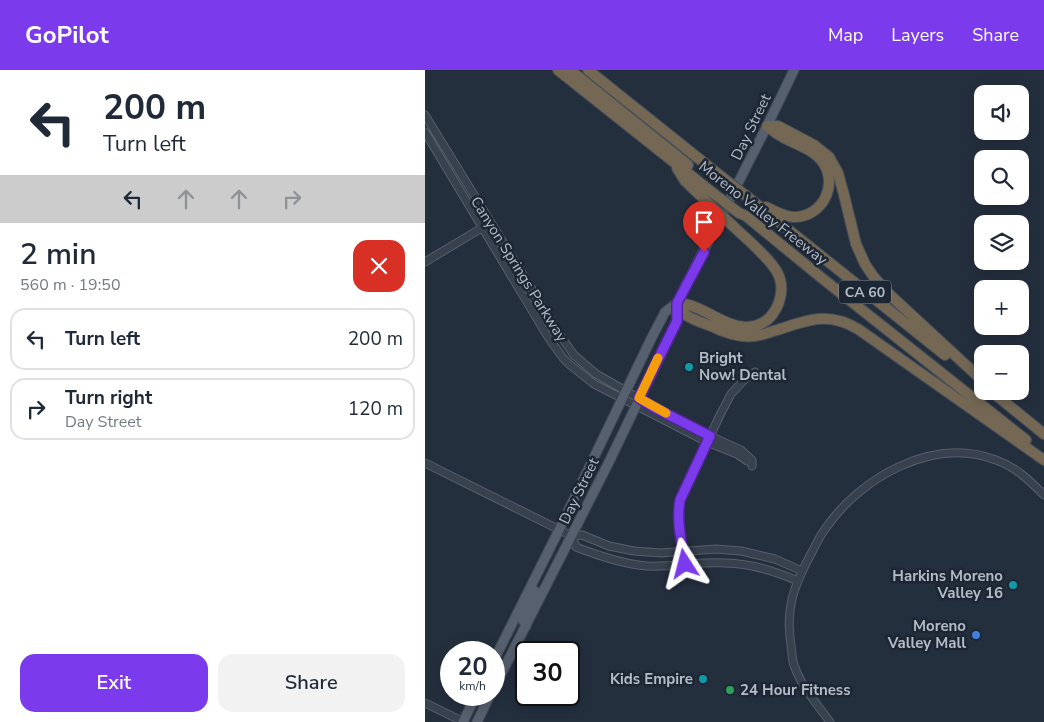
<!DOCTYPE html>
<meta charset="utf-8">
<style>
body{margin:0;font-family:"Nunito Sans",sans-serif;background:#f2f2f3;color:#1f2937;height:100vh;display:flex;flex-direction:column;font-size:19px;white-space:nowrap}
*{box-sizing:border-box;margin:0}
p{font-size:16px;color:#747a83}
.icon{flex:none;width:28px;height:28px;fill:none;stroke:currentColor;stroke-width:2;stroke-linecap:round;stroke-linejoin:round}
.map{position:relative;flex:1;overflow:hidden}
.side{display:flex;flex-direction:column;background:#fff;width:425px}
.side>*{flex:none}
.guide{background:#fff;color:#1f2937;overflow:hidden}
.fabs{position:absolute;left:549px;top:15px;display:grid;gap:10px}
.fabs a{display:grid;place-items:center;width:55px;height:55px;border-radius:10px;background:#fff;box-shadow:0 2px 12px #0003;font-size:25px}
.speed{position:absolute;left:15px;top:571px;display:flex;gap:10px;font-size:25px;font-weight:700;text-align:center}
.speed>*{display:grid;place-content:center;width:65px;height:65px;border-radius:50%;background:#fff;box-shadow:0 2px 12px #0003;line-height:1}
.speed small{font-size:12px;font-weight:400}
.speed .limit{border:2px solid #111;border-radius:8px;background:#fff;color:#111}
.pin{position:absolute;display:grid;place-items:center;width:42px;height:42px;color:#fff;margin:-51px -21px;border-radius:50% 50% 50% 0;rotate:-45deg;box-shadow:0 0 5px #0007}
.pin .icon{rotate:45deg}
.me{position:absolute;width:55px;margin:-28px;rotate:351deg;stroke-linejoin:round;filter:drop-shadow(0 0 4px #0008)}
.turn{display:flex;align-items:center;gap:18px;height:105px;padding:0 20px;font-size:22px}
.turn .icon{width:65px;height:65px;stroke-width:2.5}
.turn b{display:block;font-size:35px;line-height:42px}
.lanes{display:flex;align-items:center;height:48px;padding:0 20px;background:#0003;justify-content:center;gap:25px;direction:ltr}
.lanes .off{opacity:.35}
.round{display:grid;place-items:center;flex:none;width:52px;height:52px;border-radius:15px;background:#f2f2f3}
.overview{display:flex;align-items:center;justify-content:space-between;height:85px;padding:0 20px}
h1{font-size:30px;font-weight:600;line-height:38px}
.action{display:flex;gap:10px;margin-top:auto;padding:10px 20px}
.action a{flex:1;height:58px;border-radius:15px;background:#7c3aed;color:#fff;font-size:20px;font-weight:600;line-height:58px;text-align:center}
.action a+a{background:#f2f2f3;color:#1f2937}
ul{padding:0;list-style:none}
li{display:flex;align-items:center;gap:15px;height:62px;margin:0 10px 8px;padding:0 10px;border:2px solid #e0e1e3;border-radius:15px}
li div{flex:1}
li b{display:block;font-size:19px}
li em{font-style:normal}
header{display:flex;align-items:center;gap:30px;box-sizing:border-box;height:70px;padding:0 25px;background:#7c3aed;color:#fff}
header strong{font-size:24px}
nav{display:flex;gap:28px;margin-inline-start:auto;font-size:18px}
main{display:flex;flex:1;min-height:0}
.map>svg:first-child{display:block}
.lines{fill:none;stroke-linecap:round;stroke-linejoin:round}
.minor-casing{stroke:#565f6c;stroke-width:9}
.major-casing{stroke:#414a57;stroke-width:11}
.highway-casing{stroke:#434c59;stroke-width:12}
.minor{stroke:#38414e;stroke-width:7}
.major{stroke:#56606e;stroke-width:9}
.highway{stroke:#746855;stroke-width:10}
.highway-bridge-casing{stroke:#434c59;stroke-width:12;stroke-linecap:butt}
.highway-bridge{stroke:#746855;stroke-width:10}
.route-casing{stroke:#51269a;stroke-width:12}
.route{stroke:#7c3aed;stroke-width:9}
.slow{stroke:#f59e0b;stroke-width:9}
.culture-dot{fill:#0f9aa8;stroke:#1d2633;stroke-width:2}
.shop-dot{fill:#3f7fe0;stroke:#1d2633;stroke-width:2}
.leisure-dot{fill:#2e9e5b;stroke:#1d2633;stroke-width:2}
.labels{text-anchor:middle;stroke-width:5;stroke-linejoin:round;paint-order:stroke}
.shield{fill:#1d2633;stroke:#878f9c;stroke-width:1}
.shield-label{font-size:14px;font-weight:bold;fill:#b4bcc9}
.street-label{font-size:15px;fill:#b4bcc9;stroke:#1d2633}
.poi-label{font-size:15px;font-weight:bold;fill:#b4bcc9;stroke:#1d2633;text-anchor:end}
</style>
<header>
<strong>GoPilot</strong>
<nav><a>Map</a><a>Layers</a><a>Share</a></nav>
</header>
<main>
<section class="side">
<div class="guide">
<div class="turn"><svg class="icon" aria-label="left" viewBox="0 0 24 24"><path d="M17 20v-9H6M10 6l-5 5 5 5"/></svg><div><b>200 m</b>Turn left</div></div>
<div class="lanes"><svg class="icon" aria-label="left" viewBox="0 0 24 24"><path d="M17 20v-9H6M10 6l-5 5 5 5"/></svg><svg class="icon off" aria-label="ahead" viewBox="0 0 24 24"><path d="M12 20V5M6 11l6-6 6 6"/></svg><svg class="icon off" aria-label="ahead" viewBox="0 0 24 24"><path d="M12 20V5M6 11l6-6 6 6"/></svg><svg class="icon off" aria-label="right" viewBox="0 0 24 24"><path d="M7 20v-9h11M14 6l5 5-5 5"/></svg></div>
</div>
<div class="overview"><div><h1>2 min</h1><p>560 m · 19:50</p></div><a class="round" style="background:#d93025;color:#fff"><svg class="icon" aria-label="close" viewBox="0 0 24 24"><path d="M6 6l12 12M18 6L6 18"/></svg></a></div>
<ul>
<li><svg class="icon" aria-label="left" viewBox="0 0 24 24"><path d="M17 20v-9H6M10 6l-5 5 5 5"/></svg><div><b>Turn left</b></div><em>200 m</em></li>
<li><svg class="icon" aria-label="right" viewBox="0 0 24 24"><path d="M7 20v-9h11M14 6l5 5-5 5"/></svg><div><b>Turn right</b><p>Day Street</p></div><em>120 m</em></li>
</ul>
<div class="action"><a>Exit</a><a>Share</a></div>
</section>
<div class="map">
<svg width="619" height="652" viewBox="0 0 619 652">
<rect width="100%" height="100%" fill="#242f3e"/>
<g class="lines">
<!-- minor casing -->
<g class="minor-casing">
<path id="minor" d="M 0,45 L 135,265 L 149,285 L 171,304 L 229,337 L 285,366 L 316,380 L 327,390 L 327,396
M 0,62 L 123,267 L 138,288 L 144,294 L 169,314 L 282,372 L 312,384 L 322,391
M 0,192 L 60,156
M 0,393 L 147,466 L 157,465 L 184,476 L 209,481 L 236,483 L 291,479 L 316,481 L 350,489 L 377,501
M 147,466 L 151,477 C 174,486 197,494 222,496 C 241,497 260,494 279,493 C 315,491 340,497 373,511
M 260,494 C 257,474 251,451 255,430 L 295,345 L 306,324 L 320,309 L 330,302
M 0,633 L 39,652
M 405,652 C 392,634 376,616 369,595 C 367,589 367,582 366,576 C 360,538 369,515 387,482 C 391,474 395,466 400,459 C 436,407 508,366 571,390 C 591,397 605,411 619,425"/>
</g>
<!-- major casing -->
<g class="major-casing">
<path id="major" d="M 101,556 L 98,550 L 99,546 L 110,521
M 69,590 L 134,460 L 226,269 L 240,242 L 252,233
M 69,618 L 183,394 L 252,251 L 252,233 L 342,56 L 369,0
M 38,652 L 51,625
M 52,652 L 65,625"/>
</g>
<!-- highway casing -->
<g class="highway-casing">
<path id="highway" d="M 133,0 L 289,124
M 145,0 L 263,95
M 163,0 L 298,108
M 342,56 L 353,56 L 389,75 L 404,87 L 413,103 L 419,125 L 431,174 L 440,194 L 448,206 L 465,225 L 558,311
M 252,98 L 260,111 L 283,133
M 320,125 L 520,285
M 341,137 C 350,141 359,147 369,147 C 398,147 414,114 397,91 C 386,77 365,73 351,63 C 348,61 345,58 342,56
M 314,143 L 321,146 L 398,209 L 601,370
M 252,233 C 255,236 258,242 261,245 C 268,250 278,253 286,256 C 300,263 314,268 330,266 C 338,265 345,262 352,260 C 383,250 403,241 433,259 L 619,390
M 252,233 C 257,234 263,234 267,236 C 285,242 301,256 320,257 C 331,258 344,251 349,242 C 357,230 359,214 352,202 C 344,187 319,167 307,155
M 566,321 L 619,364"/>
</g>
<!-- minor -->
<use href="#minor" class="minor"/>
<!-- major -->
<use href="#major" class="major"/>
<!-- highway -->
<use href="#highway" class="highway"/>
<!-- highway-bridge casing -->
<g class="highway-bridge-casing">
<path id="highway-bridge" d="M 298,108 L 320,125
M 289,124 L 314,143
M 283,133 L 307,155"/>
</g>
<!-- highway-bridge -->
<use href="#highway-bridge" class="highway-bridge"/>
</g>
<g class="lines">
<!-- route casing -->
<g class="route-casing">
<path id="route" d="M 260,494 C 257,474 251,451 255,430 L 285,366 L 228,337 L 214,328 L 252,251 L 252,233 L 279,182"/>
</g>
<!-- route -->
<use href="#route" class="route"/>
<!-- slow -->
<path class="slow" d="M 233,288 L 214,328 L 241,343"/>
</g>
<!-- markers -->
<g class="culture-dot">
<circle cx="264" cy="297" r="5"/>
<circle cx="588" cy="515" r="5"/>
<circle cx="278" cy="609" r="5"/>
</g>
<circle class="shop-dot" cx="551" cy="565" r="5"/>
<circle class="leisure-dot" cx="305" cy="620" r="5"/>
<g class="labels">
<!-- shield labels -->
<rect class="shield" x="414" y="210.5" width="52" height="23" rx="4"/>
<g class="shield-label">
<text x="440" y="227">CA 60</text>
</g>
<!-- street labels -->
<g class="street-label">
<text transform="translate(326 57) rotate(-64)" y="5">Day Street</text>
<text transform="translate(338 143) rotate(38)" y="5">Moreno Valley Freeway</text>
<text transform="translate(94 199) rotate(58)" y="5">Canyon Springs Parkway</text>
<text transform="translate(154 421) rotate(-64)" y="5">Day Street</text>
</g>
<!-- poi labels -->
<g class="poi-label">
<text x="274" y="293" text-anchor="start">Bright<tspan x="274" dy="17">Now! Dental</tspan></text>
<text x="578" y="511">Harkins Moreno<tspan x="578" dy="17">Valley 16</tspan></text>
<text x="541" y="561">Moreno<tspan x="541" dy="17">Valley Mall</tspan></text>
<text x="268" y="614">Kids Empire</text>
<text x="315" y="625" text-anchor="start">24 Hour Fitness</text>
</g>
</g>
</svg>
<div class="fabs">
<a><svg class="icon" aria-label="sound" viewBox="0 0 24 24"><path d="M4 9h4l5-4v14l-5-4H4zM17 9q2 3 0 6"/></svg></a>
<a><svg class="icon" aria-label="search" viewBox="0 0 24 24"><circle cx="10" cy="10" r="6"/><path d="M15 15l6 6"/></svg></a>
<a><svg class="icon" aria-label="layers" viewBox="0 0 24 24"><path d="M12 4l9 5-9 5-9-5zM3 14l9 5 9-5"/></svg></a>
<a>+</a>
<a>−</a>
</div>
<div class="speed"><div>20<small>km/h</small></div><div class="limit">30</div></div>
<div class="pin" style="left:279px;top:182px;background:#d93025"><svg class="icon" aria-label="arrive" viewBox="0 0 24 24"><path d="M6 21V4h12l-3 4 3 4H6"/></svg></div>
<svg class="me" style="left:260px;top:494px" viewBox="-20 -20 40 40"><path d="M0-17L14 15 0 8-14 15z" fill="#7c3aed" stroke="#fff" stroke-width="4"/></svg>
</div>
</main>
